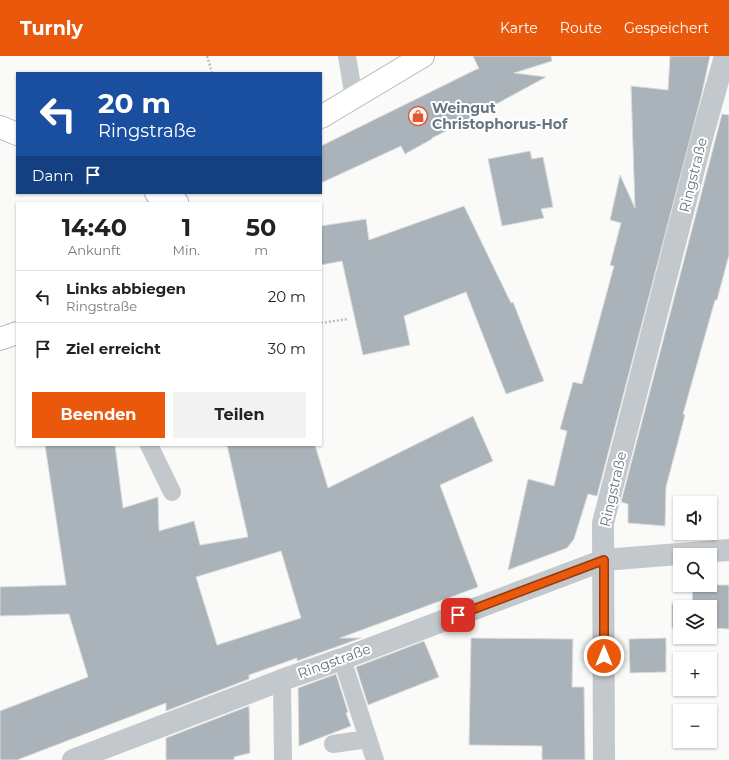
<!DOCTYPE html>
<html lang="de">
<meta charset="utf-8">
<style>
body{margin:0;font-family:Montserrat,sans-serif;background:#f2f2f2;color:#222;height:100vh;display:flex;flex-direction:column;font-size:15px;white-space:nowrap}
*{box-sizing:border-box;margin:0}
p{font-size:13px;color:#767676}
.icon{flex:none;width:22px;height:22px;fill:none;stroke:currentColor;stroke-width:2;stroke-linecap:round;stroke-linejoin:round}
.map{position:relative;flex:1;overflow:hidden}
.drawer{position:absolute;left:16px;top:146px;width:306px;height:244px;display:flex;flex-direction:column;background:#fff;border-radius:0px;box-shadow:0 1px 3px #0004}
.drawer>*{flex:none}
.guide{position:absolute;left:16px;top:16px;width:306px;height:122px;border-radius:0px;box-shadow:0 1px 3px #0004;background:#1a4fa0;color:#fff;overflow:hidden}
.tools{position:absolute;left:673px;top:440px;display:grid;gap:8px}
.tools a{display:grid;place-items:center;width:44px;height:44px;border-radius:0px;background:#fff;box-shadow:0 1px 3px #0004;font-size:20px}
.pin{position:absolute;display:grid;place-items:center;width:34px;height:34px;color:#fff;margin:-17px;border-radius:8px;box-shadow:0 2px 6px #0006}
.me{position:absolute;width:44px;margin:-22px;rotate:0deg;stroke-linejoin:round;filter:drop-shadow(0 0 3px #0008)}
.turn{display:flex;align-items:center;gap:14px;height:84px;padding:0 16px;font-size:18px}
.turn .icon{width:52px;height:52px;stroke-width:2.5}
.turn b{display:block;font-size:28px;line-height:34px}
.then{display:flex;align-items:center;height:38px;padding:0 16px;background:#0003;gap:8px;font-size:15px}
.eta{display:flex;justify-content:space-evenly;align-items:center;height:68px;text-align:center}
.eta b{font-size:24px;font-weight:700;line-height:28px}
.primary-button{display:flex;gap:8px;margin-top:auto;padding:8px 16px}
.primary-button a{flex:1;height:46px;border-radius:0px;background:#ea580c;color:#fff;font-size:16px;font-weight:700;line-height:46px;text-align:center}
.primary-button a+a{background:#f2f2f2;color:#222}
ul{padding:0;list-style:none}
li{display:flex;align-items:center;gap:12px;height:52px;padding:0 16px;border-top:1px solid #e0e0e0}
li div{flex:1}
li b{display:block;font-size:15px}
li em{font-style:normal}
header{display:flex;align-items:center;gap:24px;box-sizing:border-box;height:56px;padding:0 20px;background:#ea580c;color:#fff}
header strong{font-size:19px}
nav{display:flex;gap:22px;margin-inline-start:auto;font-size:14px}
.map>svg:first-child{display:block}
.building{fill:#aab3b9;stroke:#dcdcda;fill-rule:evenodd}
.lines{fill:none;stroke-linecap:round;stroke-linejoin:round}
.secondary-casing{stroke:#b3babf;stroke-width:24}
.path{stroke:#bbbfc2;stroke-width:2.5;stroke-dasharray:2 2;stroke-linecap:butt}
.lane{stroke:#c3c8cc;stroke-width:18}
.street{stroke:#c3c8cc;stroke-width:22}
.secondary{stroke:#fff;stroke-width:22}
.route-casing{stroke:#983908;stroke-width:10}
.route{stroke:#ea580c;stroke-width:7}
.labels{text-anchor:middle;stroke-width:4;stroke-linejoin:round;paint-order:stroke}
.poi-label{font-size:14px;font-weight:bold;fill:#657683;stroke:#fff;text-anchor:start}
.street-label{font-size:14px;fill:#657683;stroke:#fff}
</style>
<header>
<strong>Turnly</strong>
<nav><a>Karte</a><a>Route</a><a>Gespeichert</a></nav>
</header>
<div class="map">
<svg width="729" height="704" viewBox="0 0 729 704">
<rect width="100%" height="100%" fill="#fafaf8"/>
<!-- building -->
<path class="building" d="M 473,0 L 551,0 L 552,5 L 514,17 L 546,21 L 456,70 L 432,82 L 432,83 L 405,98 L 401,90 L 321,127 L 321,90 L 477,13 L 479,13 Z
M 670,0 L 710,0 L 702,37 L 597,440 L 588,438 L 574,483 L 567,492 L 508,514 L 528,423 L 554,430 L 567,375 L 560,373 L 573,326 L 582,328 L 614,210 L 610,209 L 621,167 L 610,164 L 620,119 L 635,152 L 631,30 L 668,34 Z
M 722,58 L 729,59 L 729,199 L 717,244 L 715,244 L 683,358 L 685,359 L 666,431 L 665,470 L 628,467 L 628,448 L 621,446 Z
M 530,95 L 532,103 L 543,101 L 553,151 L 541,153 L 544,162 L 502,170 L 488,103 Z
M 464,150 L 511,247 L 513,246 L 544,325 L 506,338 L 466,236 L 404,260 L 410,289 L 363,299 L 342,205 L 321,209 L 321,170 L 366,163 L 369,184 Z
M 473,360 L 493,405 L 440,429 L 478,531 L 340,582 L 361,582 L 297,605 L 297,602 L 249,619 L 249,623 L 166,655 L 166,647 L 17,704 L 0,704 L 0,655 L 88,621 L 69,558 L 0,560 L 0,531 L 66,529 L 45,389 L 115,389 L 123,452 L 158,441 L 159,475 L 194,465 L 200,489 L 248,481 L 227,389 L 315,389 L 328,432 ZM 281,495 L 301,562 L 217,589 L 196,521 Z
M 693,529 L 729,529 L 729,573 L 710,572 L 710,551 L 680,551 L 680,572 L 672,572 L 672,548 L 692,548 Z
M 471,582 L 573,583 L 572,631 L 584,631 L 585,704 L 542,704 L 542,690 L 469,689 Z
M 666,582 L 666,616 L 630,617 L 629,583 Z
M 424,585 L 439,621 L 368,649 L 356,611 Z
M 336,618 L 348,656 L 346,657 L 351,670 L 299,690 L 298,632 Z
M 249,650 L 250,697 L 234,701 L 234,704 L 166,704 L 166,682 Z"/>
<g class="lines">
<!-- secondary casing -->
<g class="secondary-casing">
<path id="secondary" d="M 321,61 L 423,0
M 0,71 L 17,78
M 156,137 L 177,146
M 0,283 L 17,277"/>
</g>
<!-- path -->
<path class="path" d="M 207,0 L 212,17
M 321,267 L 348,263"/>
<!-- lane -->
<path class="lane" d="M 347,0 L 354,42
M 149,389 L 172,436
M 342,603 L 375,704
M 282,624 L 283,704
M 333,688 L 368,683"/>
<!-- street -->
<path class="street" d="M 73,704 L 282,624 L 342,603 L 604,504 L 729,494
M 604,704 L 603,467 L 703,78 L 725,0"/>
<!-- secondary -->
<use href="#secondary" class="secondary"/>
</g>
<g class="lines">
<!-- route casing -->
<g class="route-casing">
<path id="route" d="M 458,559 L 604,504 L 604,600"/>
</g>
<!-- route -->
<use href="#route" class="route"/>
</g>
<!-- icons -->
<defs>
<g id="shop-ring" transform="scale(1)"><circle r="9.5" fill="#fff" stroke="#e4572e" stroke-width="1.5"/><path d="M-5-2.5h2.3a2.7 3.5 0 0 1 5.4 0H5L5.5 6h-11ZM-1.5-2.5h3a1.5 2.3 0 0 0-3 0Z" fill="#e4572e"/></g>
</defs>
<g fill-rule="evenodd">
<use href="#shop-ring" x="418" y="60"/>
</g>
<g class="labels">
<!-- poi labels -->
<g class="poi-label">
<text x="432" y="57">Weingut<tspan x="432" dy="16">Christophorus-Hof</tspan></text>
</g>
<!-- street labels -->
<g class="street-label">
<text transform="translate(693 119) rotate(-76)" y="5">Ringstraße</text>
<text transform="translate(613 433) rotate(-77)" y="5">Ringstraße</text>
<text transform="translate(334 605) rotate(-20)" y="5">Ringstraße</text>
</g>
</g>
</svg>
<div class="tools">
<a><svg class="icon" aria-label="sound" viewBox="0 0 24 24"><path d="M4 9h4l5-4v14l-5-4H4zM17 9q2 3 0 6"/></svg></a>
<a><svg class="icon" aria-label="search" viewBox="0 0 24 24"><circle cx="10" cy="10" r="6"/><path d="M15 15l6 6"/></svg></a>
<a><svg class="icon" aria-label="layers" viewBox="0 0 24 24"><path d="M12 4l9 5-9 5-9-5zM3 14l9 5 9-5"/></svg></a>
<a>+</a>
<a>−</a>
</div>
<div class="pin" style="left:458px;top:559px;background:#d93025"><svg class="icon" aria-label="arrive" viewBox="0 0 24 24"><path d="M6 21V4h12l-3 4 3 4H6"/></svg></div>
<svg class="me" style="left:604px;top:600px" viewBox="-20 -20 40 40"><circle r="17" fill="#ea580c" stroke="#fff" stroke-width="3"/><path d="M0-11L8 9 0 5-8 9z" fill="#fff"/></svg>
<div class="guide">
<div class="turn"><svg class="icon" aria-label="left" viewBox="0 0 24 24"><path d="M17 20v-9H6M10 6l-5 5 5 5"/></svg><div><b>20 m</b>Ringstraße</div></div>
<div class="then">Dann<svg class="icon" aria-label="arrive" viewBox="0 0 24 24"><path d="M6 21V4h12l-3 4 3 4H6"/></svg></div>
</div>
<section class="drawer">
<div class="eta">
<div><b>14:40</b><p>Ankunft</p></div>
<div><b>1</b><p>Min.</p></div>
<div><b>50</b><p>m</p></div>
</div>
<ul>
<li><svg class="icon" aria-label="left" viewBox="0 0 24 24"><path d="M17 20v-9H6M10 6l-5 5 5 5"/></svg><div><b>Links abbiegen</b><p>Ringstraße</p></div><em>20 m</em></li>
<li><svg class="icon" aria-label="arrive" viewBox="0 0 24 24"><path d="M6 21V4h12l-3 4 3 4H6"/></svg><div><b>Ziel erreicht</b></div><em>30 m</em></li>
</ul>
<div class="primary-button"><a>Beenden</a><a>Teilen</a></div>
</section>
</div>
